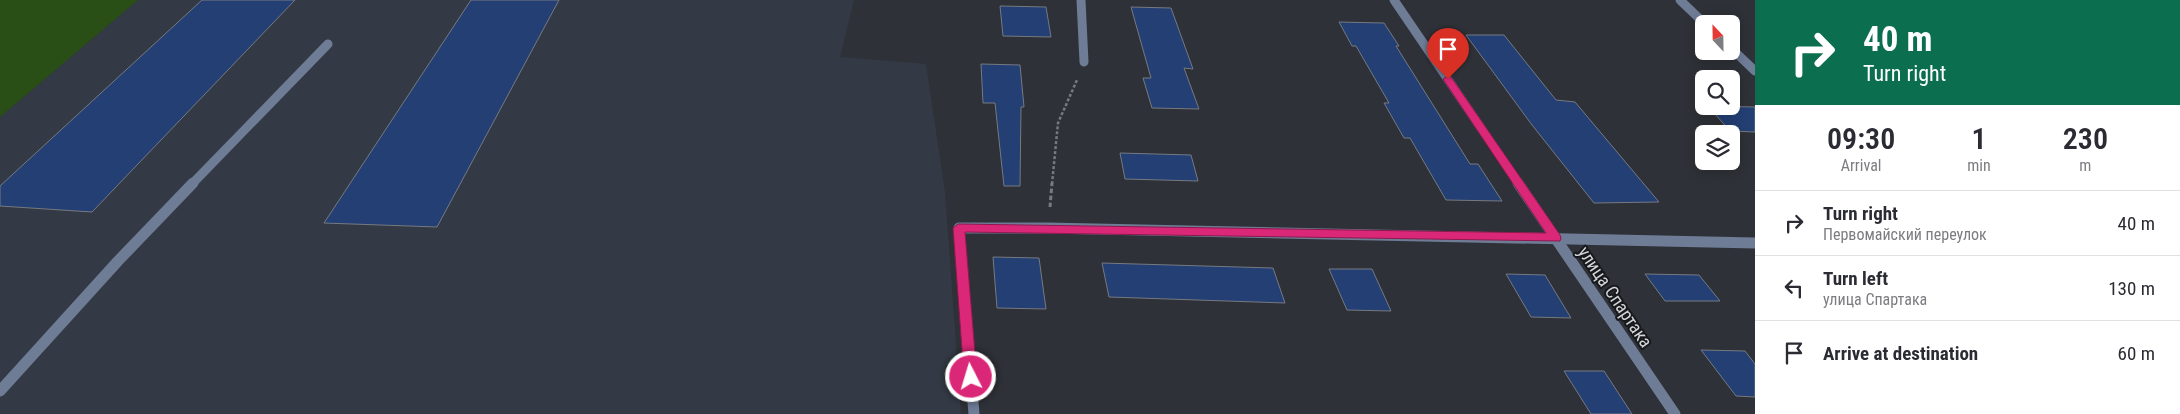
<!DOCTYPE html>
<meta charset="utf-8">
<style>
body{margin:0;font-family:"Roboto Condensed",sans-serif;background:#f7f7f7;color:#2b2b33;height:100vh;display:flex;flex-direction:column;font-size:19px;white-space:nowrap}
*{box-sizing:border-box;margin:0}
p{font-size:16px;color:#7c7c81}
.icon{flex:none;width:28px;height:28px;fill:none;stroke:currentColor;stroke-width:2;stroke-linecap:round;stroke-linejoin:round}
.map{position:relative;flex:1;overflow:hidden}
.details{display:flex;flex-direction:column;background:#fff;width:425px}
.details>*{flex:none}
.banner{background:#0b6e4f;color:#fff;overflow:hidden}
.needle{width:32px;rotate:338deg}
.fabs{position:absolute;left:1695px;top:15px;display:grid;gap:10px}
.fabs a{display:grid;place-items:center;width:45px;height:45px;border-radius:8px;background:#fff;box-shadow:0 2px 12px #0003;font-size:25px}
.pin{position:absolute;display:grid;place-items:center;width:42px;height:42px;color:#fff;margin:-51px -21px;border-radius:50% 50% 50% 0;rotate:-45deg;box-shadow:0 0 5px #0007}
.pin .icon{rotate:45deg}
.me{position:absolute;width:55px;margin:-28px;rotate:355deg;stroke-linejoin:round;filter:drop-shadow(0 0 4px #0008)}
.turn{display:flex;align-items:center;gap:18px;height:105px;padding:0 25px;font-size:22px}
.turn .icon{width:65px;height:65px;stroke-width:2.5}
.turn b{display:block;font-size:35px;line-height:42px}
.eta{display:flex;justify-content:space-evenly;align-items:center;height:85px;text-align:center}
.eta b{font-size:30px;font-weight:600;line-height:35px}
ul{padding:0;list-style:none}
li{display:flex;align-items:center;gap:15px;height:65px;padding:0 25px;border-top:1px solid #e1e1e2}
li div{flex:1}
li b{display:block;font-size:19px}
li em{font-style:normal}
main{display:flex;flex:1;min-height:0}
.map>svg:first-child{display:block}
.built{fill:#343a45}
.green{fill:#294f16}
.building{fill:#233f74;stroke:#767a80}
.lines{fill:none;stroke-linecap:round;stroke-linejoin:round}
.path-far1{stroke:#777a7f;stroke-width:2.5;stroke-dasharray:3 2;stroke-linecap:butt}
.path{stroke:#777a7f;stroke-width:3;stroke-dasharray:4.5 2.5;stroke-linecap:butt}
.service-far1{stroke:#6e7c96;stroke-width:9}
.service{stroke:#6e7c96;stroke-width:11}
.minor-far1{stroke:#6e7c96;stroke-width:9}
.minor{stroke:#6e7c96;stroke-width:11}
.tertiary-far1{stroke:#6e7c96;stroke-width:9}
.tertiary{stroke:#6e7c96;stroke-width:11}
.route{fill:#db2777;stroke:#8e194d}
.labels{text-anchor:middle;stroke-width:4;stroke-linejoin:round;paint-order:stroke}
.street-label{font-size:18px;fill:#d5d8db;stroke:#18191c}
</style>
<main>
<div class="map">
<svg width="1755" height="414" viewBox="0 0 1755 414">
<rect width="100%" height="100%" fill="#2e3137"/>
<!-- built -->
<path class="built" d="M 138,0 L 854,0 L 840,57 L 926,64 L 945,193 L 961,414 L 0,414 L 0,117 Z"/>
<!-- green -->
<path class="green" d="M 0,0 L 138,0 L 0,117 Z"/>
<!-- building -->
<path class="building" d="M 202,0 L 295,0 L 92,212 L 0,206 L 0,186 Z
M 471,0 L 559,0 L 437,227 L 324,223 Z
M 1000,6 L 1046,7 L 1051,37 L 1003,36 Z
M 1131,7 L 1171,8 L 1193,69 L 1184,68 L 1199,109 L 1152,108 L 1143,78 L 1151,78 Z
M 1339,22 L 1384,23 L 1399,46 L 1396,46 L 1470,164 L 1478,164 L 1502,201 L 1446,200 L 1410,138 L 1404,138 L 1384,103 L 1389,103 L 1356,46 L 1352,46 Z
M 1466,35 L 1504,35 L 1556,100 L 1575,102 L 1659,202 L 1594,203 L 1532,125 Z
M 981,64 L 1020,65 L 1024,107 L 1021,107 L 1020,186 L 1004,186 L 995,103 L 983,103 Z
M 1708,106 L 1755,107 L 1755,132 L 1730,131 Z
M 1120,153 L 1191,155 L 1198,181 L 1125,179 Z
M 993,257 L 1039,258 L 1046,309 L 997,308 Z
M 1102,263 L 1273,268 L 1285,303 L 1109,297 Z
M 1329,269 L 1372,269 L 1391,311 L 1347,310 Z
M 1506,274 L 1545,275 L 1571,318 L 1531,317 Z
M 1645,274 L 1699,275 L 1720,301 L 1665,301 Z
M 1701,350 L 1745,351 L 1755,364 L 1755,397 L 1736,396 Z
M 1564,371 L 1604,371 L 1632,414 L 1591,414 Z"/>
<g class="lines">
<!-- path-far1 -->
<path class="path-far1" d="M 1052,184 L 1058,123 L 1077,80"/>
<!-- path -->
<path class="path" d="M 1050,207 L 1052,183"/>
<!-- service-far1 -->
<path class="service-far1" d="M 192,184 L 328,44"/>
<!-- service -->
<path class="service" d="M 0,391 L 118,261 L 193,183"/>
<!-- minor-far1 -->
<path class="minor-far1" d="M 1081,0 L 1084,62
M 1680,0 L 1705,24
M 1731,48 L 1755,71"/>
<!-- minor -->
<path class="minor" d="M 974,414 L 959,228 L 1048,228 L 1755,243"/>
<!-- tertiary-far1 -->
<path class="tertiary-far1" d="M 1394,0 L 1519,184"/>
<!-- tertiary -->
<path class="tertiary" d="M 1518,183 L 1675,414"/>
</g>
<!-- route -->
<path class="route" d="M 1448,76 L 1451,77 L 1560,235 L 1561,238 L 1560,241 L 965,232 L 977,377 L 975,381 L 971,382 L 966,381 L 964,377 L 953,228 L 958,224 L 1546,233 L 1443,79 Z"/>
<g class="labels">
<!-- street labels -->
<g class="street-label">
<text transform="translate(1615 297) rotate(56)" y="6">улица Спартака</text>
</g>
</g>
</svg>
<div class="fabs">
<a><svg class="needle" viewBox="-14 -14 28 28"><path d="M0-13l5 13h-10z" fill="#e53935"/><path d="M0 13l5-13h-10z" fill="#7c7c81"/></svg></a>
<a><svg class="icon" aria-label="search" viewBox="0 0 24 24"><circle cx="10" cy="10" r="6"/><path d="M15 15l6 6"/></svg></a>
<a><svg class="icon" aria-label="layers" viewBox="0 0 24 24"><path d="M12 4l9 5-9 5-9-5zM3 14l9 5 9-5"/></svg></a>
</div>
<div class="pin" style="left:1448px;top:79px;background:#d93025"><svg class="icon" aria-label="arrive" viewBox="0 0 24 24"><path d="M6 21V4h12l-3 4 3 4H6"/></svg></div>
<svg class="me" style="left:971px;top:377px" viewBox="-20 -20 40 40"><circle r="17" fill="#db2777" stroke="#fff" stroke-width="3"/><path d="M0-11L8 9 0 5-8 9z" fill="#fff"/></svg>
</div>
<section class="details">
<div class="banner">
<div class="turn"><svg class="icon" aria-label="right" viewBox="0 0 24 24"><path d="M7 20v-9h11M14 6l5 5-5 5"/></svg><div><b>40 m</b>Turn right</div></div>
</div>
<div class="eta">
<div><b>09:30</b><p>Arrival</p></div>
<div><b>1</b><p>min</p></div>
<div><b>230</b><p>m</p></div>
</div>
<ul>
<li><svg class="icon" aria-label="right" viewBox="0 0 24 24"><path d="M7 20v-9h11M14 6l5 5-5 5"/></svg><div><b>Turn right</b><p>Первомайский переулок</p></div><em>40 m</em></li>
<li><svg class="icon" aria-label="left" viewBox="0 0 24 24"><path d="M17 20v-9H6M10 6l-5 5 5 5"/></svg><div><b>Turn left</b><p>улица Спартака</p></div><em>130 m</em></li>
<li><svg class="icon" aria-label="arrive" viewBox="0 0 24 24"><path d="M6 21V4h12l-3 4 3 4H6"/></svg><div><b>Arrive at destination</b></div><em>60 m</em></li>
</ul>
</section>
</main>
